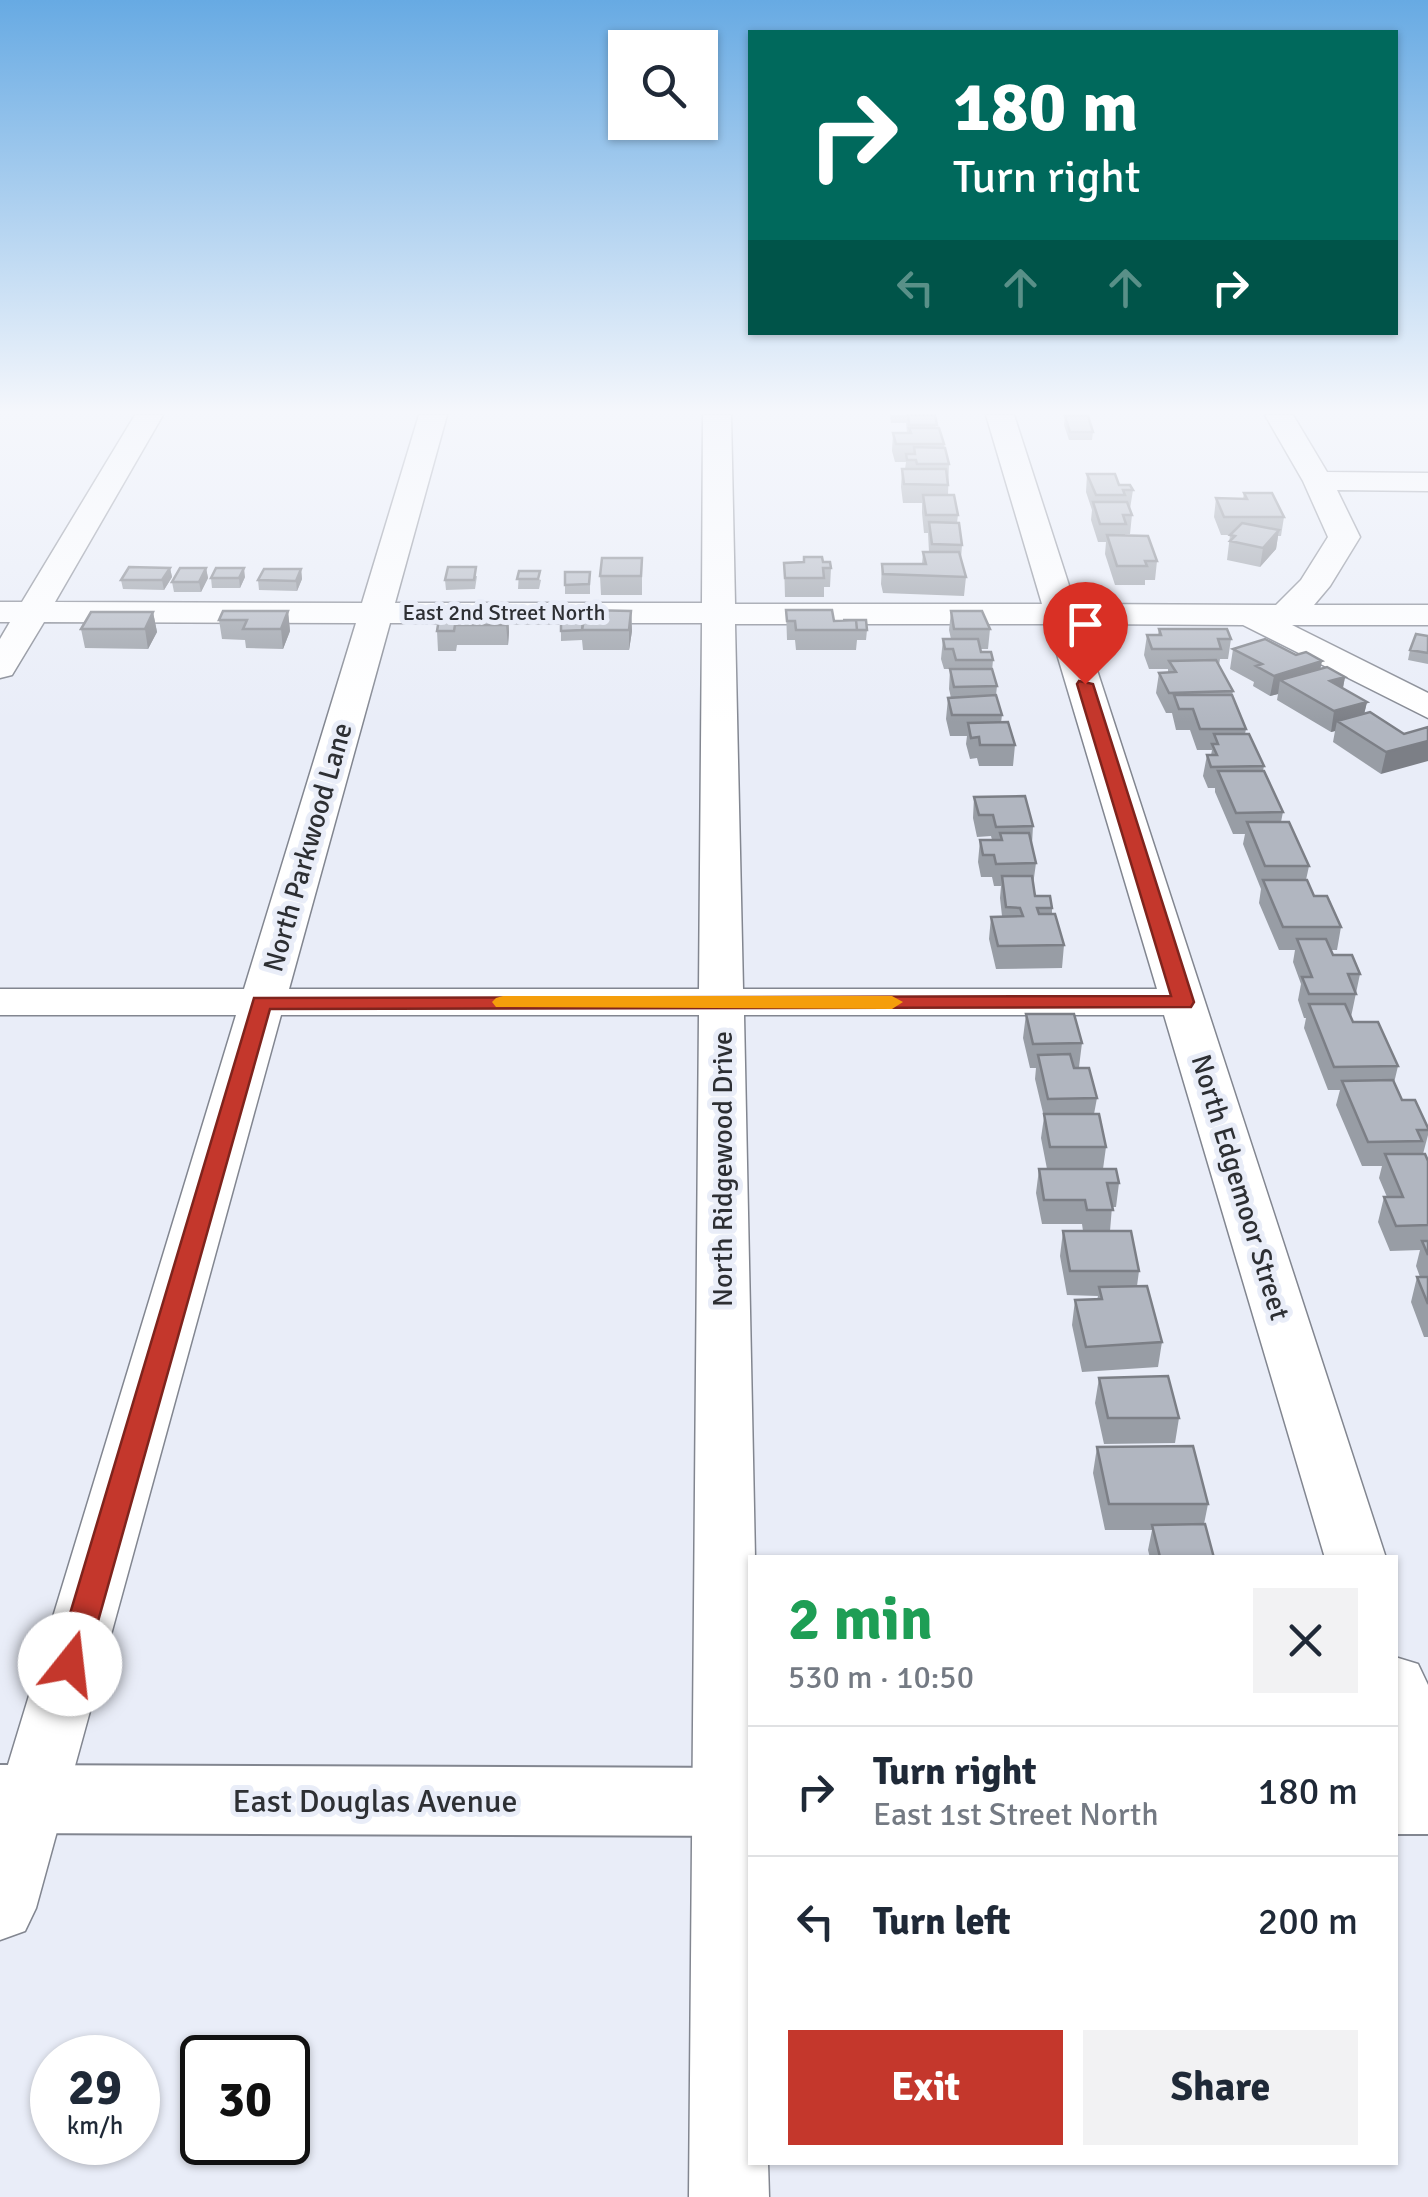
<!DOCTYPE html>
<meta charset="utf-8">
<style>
body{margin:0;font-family:Signika,sans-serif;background:#f2f2f3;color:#1f2937;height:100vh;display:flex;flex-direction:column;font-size:38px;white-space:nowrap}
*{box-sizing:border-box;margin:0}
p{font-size:32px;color:#747a83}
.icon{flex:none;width:55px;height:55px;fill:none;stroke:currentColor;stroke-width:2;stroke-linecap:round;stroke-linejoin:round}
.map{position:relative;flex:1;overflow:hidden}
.details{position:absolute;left:748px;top:1555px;width:650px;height:610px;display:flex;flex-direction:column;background:#fff;border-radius:0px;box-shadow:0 2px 8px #0004}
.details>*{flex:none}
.hud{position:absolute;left:748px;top:30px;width:650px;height:305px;border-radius:0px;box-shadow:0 2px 8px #0004;background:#00695c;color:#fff;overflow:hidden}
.controls{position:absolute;left:608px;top:30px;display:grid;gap:20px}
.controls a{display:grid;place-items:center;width:110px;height:110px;border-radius:0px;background:#fff;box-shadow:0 2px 8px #0004;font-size:50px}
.speed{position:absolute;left:30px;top:2035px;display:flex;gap:20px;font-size:50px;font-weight:700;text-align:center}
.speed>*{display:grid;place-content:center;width:130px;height:130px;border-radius:50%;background:#fff;box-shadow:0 2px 8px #0004;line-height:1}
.speed small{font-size:25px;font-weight:400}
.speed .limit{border:5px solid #111;border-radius:15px;background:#fff;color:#111}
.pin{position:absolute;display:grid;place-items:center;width:85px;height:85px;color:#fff;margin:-102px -42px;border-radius:50% 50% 50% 0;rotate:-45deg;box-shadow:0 0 10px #0007}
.pin .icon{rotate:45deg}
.me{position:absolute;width:110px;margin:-55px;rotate:16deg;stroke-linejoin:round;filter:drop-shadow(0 0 8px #0008)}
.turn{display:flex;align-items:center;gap:35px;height:210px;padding:0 40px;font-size:45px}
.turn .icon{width:130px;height:130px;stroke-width:2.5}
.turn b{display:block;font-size:70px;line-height:85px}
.lanes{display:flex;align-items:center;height:95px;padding:0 40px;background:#0003;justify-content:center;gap:50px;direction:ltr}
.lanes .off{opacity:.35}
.round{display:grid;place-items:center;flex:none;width:105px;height:105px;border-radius:0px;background:#f2f2f3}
.summary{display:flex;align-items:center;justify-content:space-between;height:170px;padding:0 40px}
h1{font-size:60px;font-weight:700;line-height:75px;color:#1e9e55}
.button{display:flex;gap:20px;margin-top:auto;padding:20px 40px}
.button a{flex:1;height:115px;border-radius:0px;background:#c4372c;color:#fff;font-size:40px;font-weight:700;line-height:115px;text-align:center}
.button a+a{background:#f2f2f3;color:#1f2937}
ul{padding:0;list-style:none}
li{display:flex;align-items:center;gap:30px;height:130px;padding:0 40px;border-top:2px solid #e0e1e3}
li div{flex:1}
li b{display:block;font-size:38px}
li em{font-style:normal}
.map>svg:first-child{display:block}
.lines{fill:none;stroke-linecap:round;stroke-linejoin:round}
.minor-casing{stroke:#828690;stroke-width:3}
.major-casing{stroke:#828690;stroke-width:4}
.minor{fill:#fff;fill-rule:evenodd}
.major{fill:#fff;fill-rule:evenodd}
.wall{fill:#989da5}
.shaded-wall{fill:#7c7f86}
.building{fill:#b1b6c0;stroke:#7c7f86;stroke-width:2.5}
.route{fill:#c4372c;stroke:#7f241d;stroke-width:2.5}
.slow{fill:#f59e0b}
.labels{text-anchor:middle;stroke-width:10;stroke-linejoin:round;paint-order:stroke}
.far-street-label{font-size:22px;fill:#2d2f33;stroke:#e9edf8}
.street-label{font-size:28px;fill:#2d2f33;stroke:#e9edf8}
.near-street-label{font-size:32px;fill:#2d2f33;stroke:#e9edf8}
</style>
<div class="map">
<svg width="1428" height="2197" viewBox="0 0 1428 2197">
<rect width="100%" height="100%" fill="#e9edf8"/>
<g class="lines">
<!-- minor casing -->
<g class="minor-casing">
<path id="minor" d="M 135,415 L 163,415 L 55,602 L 362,603 L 419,415 L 447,415 L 395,603 L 702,603 L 703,415 L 731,415 L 735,604 L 1042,604 L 986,415 L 1014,415 L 1075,604 L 1276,605 L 1301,580 L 1328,537 L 1303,481 L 1265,415 L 1293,415 L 1327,472 L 1428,473 L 1428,491 L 1337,490 L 1360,537 L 1330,586 L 1314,605 L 1428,605 L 1428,625 L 1292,625 L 1428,693 L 1428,718 L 1243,625 L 1082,624 L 1386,1558 L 1325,1558 L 1164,1015 L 744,1015 L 755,1558 L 750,1558 L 750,2162 L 768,2162 L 769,2197 L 689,2197 L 699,1015 L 281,1015 L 36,1908 L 25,1931 L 0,1940 L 0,1791 L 236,1015 L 0,1015 L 0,989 L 244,989 L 356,623 L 44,622 L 12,675 L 0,678 L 0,639 L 10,622 L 0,622 L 0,602 L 22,602 ZM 390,623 L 702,623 L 699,989 L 289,989 ZM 735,624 L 1048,624 L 1157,989 L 743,989 Z
M 1395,1657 L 1418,1664 L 1428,1685 L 1428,1818 L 1404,1809 L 1395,1791 Z"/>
</g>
<!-- major casing -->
<g class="major-casing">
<path id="major" d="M 0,1765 L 750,1768 L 750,1836 L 0,1833 Z
M 1395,1766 L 1428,1766 L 1428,1834 L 1395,1834 Z"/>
</g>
<!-- minor -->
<use href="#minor" class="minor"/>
<!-- major -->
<use href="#major" class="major"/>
</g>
<!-- wall -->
<path class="wall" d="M 890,415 L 935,415 L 936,428 L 944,444 L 949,464 L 948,495 L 958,515 L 957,523 L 962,545 L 961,559 L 966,577 L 964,596 L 883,593 L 881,584 L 882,564 L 922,564 L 923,552 L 929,552 L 928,533 L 924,533 L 922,513 L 922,503 L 903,503 L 901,487 L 902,469 L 905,469 L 906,462 L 895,462 L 892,451 L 893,433 L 907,433 L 906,423 L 891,423 Z
M 1065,416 L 1093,432 L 1092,440 L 1069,440 L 1064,425 Z
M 1087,474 L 1133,490 L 1130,509 L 1132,515 L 1130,534 L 1125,534 L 1125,536 L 1157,561 L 1155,580 L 1145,580 L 1145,585 L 1115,585 L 1105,554 L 1106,542 L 1098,542 L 1091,520 L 1092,510 L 1086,492 Z
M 1244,493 L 1284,517 L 1281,536 L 1278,536 L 1276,549 L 1260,567 L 1227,560 L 1230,535 L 1221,535 L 1214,517 L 1216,498 L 1243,499 Z
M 642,558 L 642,595 L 601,595 L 600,576 Z
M 784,563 L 831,568 L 830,587 L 824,587 L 824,597 L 785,597 Z
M 170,568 L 172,577 L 164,590 L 123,589 L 121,580 Z
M 206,568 L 208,578 L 201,592 L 174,592 L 172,582 Z
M 301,569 L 302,579 L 297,591 L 259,590 L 258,580 Z
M 519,571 L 541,580 L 539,589 L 518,589 Z
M 590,572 L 590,594 L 565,594 L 565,585 Z
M 477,576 L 475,589 L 446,590 L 445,580 Z
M 245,577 L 240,588 L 212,588 L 211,578 Z
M 786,610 L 834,621 L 867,630 L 866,640 L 857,640 L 856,650 L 796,650 L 795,640 L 787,640 Z
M 288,611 L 290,631 L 283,649 L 246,648 L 245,640 L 222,639 L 219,620 Z
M 631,611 L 632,631 L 629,650 L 583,650 L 582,640 L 561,641 L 561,631 L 583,620 Z
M 951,611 L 990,629 L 988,649 L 980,649 L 981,652 L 993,660 L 992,671 L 997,686 L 996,695 L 1002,715 L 1001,723 L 1015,745 L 1013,766 L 979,766 L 977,758 L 970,759 L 966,744 L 967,736 L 950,736 L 946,719 L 948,698 L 951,698 L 949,689 L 950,669 L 952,669 L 944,669 L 941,659 L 943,639 L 951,639 L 949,630 Z
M 153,612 L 157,632 L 148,649 L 85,648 L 81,629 Z
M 508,612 L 509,632 L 508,645 L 457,645 L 456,651 L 438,651 L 437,631 L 440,613 Z
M 1159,629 L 1231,639 L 1228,659 L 1220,659 L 1219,665 L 1233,691 L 1232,695 L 1246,729 L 1245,734 L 1264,766 L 1263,771 L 1283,812 L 1281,822 L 1309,866 L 1306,880 L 1314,896 L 1341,927 L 1337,950 L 1331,950 L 1333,955 L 1360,974 L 1351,1017 L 1353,1022 L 1398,1066 L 1394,1083 L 1402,1100 L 1428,1128 L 1428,1135 L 1423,1154 L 1428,1161 L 1428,1337 L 1424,1337 L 1411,1302 L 1417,1277 L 1420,1277 L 1416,1266 L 1420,1250 L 1390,1251 L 1378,1222 L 1384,1197 L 1387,1197 L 1379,1178 L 1382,1166 L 1362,1166 L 1336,1105 L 1340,1090 L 1328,1090 L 1304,1028 L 1306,1018 L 1304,1018 L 1298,1000 L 1301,984 L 1293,962 L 1295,950 L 1279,950 L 1259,903 L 1261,889 L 1243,844 L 1245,834 L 1233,834 L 1215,792 L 1215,788 L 1208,788 L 1203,776 L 1207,755 L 1211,755 L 1212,750 L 1197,750 L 1190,730 L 1176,730 L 1172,713 L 1166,713 L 1156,693 L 1159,673 L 1168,673 L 1168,669 L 1149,669 L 1144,655 L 1147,635 L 1158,635 Z
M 1428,636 L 1428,664 L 1408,660 L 1410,650 Z
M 1233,649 L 1320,669 L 1345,677 L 1343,688 L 1367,702 L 1364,714 L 1404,734 L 1381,774 L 1333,742 L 1335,731 L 1331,732 L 1277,700 L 1278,694 L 1270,696 L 1253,686 L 1254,682 L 1230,669 Z
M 974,797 L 1033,826 L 1032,844 L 1036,863 L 1033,885 L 1035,896 L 1052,908 L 1052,914 L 1064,945 L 1062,968 L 996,969 L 989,939 L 991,917 L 1002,916 L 1000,898 L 1001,886 L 994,886 L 992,877 L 981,877 L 978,862 L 980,840 L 992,840 L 991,836 L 977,837 L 973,818 Z
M 1026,1014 L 1082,1043 L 1079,1067 L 1073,1067 L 1097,1098 L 1094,1114 L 1106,1147 L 1103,1169 L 1119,1183 L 1116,1207 L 1112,1207 L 1110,1231 L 1139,1271 L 1137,1286 L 1162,1342 L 1158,1367 L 1082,1372 L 1072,1325 L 1075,1300 L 1097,1300 L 1098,1296 L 1067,1295 L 1060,1256 L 1063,1231 L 1083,1231 L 1082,1224 L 1042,1224 L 1036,1193 L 1039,1169 L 1047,1169 L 1041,1138 L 1044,1117 L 1035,1079 L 1036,1068 L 1030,1068 L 1023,1038 Z
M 1099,1378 L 1179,1418 L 1175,1443 L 1104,1444 L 1095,1403 Z
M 1097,1447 L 1208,1504 L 1204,1524 L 1214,1558 L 1150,1558 L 1148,1550 L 1152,1530 L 1105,1530 L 1093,1473 Z"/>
<!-- shaded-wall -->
<path class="shaded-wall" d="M 1279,530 L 1276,549 L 1260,567 L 1263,548 Z
M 170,568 L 172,577 L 164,590 L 162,580 Z
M 206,568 L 208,578 L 201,592 L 199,582 Z
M 244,568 L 245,577 L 240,588 L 239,578 Z
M 301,569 L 302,579 L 297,591 L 296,581 Z
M 288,611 L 290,631 L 283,649 L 281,629 Z
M 631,611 L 632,631 L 629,650 L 629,630 Z
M 153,612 L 157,632 L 148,649 L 145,629 Z
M 508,612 L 509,632 L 508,645 L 506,625 Z
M 1322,661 L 1318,681 L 1280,680 L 1278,694 L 1270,696 L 1274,676 Z
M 1345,677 L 1341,697 L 1330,681 Z
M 1367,702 L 1362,723 L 1337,721 L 1335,731 L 1331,732 L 1334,711 Z
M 1428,741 L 1428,761 L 1381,774 L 1386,752 Z"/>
<!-- building -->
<path class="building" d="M 908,415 L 935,415 L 937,425 L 909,425 Z
M 1065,416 L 1088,416 L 1093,432 L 1070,432 Z
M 909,428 L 939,428 L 944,444 L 896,444 L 893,433 L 911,433 Z
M 914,447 L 945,448 L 949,464 L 917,464 L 916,460 L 907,460 L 906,454 L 915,454 Z
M 902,469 L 946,469 L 948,485 L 904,484 Z
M 1087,474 L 1115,474 L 1119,485 L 1130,485 L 1133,490 L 1123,490 L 1125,495 L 1096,495 Z
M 1244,493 L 1272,493 L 1284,517 L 1224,517 L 1216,498 L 1247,499 Z
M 923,495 L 954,495 L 958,515 L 926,515 Z
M 1093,502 L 1127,502 L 1132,515 L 1123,515 L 1126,524 L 1100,524 Z
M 929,522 L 959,523 L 962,545 L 932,544 Z
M 1242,523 L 1279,530 L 1263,548 L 1230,541 L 1235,536 L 1230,535 Z
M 1107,535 L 1148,536 L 1157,561 L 1145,561 L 1147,566 L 1117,566 Z
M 923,552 L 959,552 L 966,577 L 883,574 L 882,564 L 926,564 Z
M 804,557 L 822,557 L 823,562 L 830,562 L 831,568 L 823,568 L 824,578 L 785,578 L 784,563 L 804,562 Z
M 602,558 L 642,558 L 641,576 L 600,576 Z
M 129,567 L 170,568 L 162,580 L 121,580 Z
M 448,567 L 476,567 L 474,580 L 445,580 Z
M 180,568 L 206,568 L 199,582 L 172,582 Z
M 216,568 L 244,568 L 239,578 L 211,578 Z
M 264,569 L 301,569 L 296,581 L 258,580 Z
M 519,571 L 540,571 L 538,579 L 517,579 Z
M 565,572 L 590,572 L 589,584 L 565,585 Z
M 586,610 L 631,611 L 629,630 L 582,630 Z
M 786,610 L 832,610 L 834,621 L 856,620 L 857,630 L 796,630 L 795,621 L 787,621 Z
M 223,611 L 288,611 L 281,629 L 243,629 L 247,620 L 219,620 Z
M 951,611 L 982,611 L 990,629 L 954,629 Z
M 91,612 L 153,612 L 145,629 L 81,629 Z
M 508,612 L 506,625 L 455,625 L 454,631 L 437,631 L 440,613 Z
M 583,620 L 582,630 L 561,631 L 561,621 Z
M 843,620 L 866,620 L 867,630 L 857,630 L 856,620 Z
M 1159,629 L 1227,629 L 1231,639 L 1218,639 L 1221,649 L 1152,649 L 1147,635 L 1161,635 Z
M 1416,634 L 1428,636 L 1428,653 L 1410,650 Z
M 943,639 L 978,639 L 981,652 L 991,652 L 993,660 L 956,660 L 953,649 L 945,649 Z
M 1265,639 L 1296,655 L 1306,652 L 1322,661 L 1274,676 L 1256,666 L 1262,664 L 1233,649 Z
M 1216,660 L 1233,691 L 1169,693 L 1159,673 L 1176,672 L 1169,661 Z
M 1327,667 L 1345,677 L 1330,681 L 1367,702 L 1334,711 L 1280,680 Z
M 950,669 L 992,669 L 997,686 L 954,687 Z
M 996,695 L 1002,715 L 952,715 L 948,698 Z
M 1174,695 L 1232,695 L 1246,729 L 1200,729 L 1193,709 L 1179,709 Z
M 1370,712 L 1404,734 L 1428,727 L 1428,741 L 1386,752 L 1337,721 Z
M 1008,722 L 1015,745 L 980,745 L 979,737 L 971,738 L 968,723 Z
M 1214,734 L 1249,734 L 1264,766 L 1211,767 L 1207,755 L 1217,755 L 1212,744 L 1218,744 Z
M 1218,771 L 1264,771 L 1283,812 L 1236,813 Z
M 1025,796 L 1033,826 L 996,827 L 993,815 L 979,815 L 974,797 Z
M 1247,822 L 1289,822 L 1309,866 L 1265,866 Z
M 1000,833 L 1029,833 L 1036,863 L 996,864 L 994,855 L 983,855 L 980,840 L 1002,840 Z
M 1002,876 L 1032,876 L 1035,896 L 1050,896 L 1052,908 L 1037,908 L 1039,914 L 1055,914 L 1064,945 L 998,946 L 991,917 L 1023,916 L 1020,908 L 1006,907 Z
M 1263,880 L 1307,880 L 1314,896 L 1327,896 L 1341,927 L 1283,927 Z
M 1297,939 L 1326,939 L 1333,955 L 1352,955 L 1360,974 L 1348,974 L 1356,994 L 1309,994 L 1302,977 L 1312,977 Z
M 1309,1004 L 1345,1004 L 1353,1022 L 1378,1022 L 1398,1066 L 1334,1067 Z
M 1026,1014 L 1074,1014 L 1082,1043 L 1033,1044 Z
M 1070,1054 L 1074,1068 L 1089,1068 L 1097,1098 L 1048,1099 L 1038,1055 Z
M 1393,1080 L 1402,1100 L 1415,1100 L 1428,1128 L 1428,1130 L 1417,1130 L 1422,1141 L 1368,1142 L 1342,1081 Z
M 1044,1114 L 1099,1114 L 1106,1147 L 1050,1147 Z
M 1385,1154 L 1425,1154 L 1428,1161 L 1428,1225 L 1396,1226 L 1384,1197 L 1403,1197 Z
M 1039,1169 L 1116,1169 L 1119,1183 L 1107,1183 L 1113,1210 L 1087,1210 L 1085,1200 L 1044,1200 Z
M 1063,1231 L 1131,1231 L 1139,1271 L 1070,1271 Z
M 1422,1241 L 1428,1241 L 1428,1255 Z
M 1417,1277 L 1428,1277 L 1428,1304 Z
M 1147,1286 L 1162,1342 L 1086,1347 L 1075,1300 L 1102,1299 L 1099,1287 Z
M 1168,1376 L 1179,1418 L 1108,1418 L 1099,1378 Z
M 1193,1446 L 1208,1504 L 1109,1504 L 1097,1447 Z
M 1205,1524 L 1214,1558 L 1153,1558 L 1160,1557 L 1152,1525 Z"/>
<!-- sky -->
<linearGradient id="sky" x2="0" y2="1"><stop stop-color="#67aae3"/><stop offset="0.57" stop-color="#f5f7fc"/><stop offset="1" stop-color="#f5f7fc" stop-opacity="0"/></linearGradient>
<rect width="1428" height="723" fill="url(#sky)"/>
<!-- route -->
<path class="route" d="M 1079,681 L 1093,684 L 1194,1002 L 1191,1007 L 270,1009 L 86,1664 L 81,1673 L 70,1676 L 59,1673 L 55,1664 L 254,998 L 1171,996 L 1077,684 Z"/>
<!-- slow -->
<path class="slow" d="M 503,996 L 892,996 L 903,1002 L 892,1009 L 496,1007 L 492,1002 L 496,998 Z"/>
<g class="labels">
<!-- far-street labels -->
<g class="far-street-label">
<text x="504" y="620">East 2nd Street North</text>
</g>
<!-- street labels -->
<g class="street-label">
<text transform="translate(307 847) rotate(-74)" y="10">North Parkwood Lane</text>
<text transform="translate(722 1169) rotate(-90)" y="10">North Ridgewood Drive</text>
<text transform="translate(1241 1187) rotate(73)" y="10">North Edgemoor Street</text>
</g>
<!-- near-street labels -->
<g class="near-street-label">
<text x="375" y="1812">East Douglas Avenue</text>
</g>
</g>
</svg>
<div class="controls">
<a><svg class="icon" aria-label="search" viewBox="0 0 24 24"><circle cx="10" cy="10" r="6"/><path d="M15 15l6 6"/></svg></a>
</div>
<div class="speed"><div>29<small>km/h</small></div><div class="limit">30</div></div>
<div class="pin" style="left:1085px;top:684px;background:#d93025"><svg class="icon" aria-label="arrive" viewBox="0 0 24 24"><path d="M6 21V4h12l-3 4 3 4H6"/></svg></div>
<svg class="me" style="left:70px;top:1664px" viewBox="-20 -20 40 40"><circle r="19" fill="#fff"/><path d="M0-13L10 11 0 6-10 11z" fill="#c4372c"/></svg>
<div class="hud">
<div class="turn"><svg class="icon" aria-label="right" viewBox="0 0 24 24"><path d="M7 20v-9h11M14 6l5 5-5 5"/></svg><div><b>180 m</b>Turn right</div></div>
<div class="lanes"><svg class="icon off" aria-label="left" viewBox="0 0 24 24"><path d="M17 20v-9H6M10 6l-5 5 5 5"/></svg><svg class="icon off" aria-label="ahead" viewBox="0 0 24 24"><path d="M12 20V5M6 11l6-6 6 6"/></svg><svg class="icon off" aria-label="ahead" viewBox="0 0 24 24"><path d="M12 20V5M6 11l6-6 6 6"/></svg><svg class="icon" aria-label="right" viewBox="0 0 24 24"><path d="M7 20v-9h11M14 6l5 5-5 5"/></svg></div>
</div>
<section class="details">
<div class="summary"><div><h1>2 min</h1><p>530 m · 10:50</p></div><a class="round"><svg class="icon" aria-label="close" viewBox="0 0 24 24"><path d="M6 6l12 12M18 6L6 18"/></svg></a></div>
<ul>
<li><svg class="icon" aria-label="right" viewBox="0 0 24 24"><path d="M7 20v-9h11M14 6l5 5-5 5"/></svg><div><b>Turn right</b><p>East 1st Street North</p></div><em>180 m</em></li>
<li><svg class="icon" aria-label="left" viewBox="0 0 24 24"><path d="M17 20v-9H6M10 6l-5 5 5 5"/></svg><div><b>Turn left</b></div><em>200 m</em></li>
</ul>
<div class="button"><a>Exit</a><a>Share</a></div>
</section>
</div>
